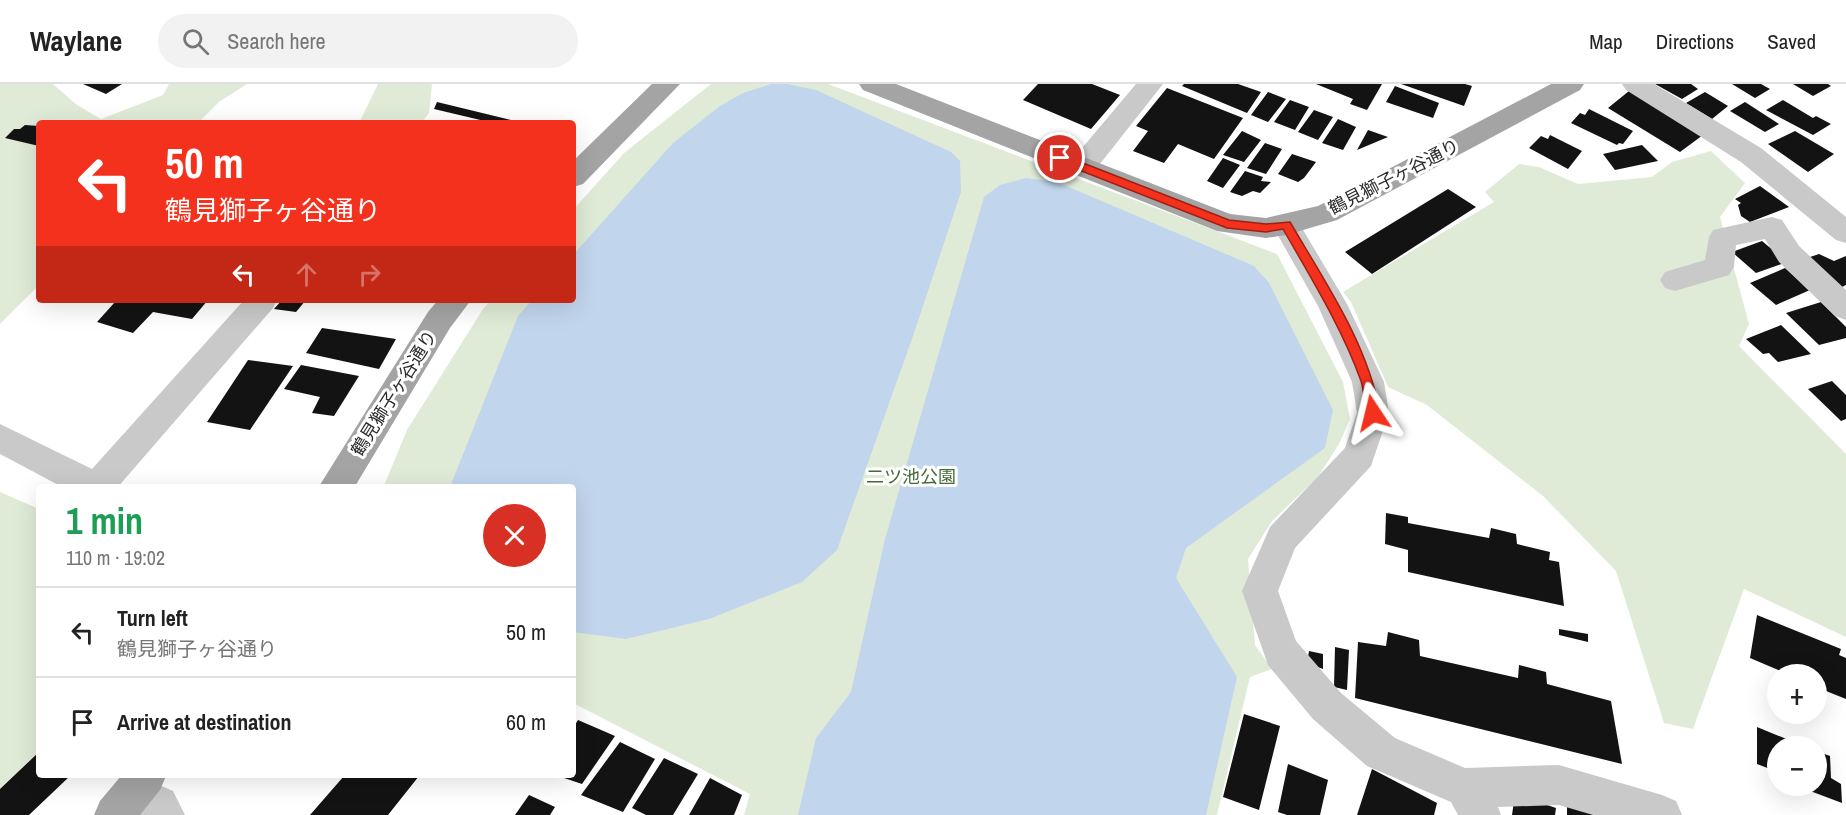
<!DOCTYPE html>
<meta charset="utf-8">
<style>
body{margin:0;font-family:"Archivo Narrow","Noto Sans JP",sans-serif;background:#f2f2f2;color:#222;height:100vh;display:flex;flex-direction:column;font-size:22px;white-space:nowrap}
*{box-sizing:border-box;margin:0}
p{font-size:20px;color:#767676}
.icon{flex:none;width:33px;height:33px;fill:none;stroke:currentColor;stroke-width:2;stroke-linecap:round;stroke-linejoin:round}
.map{position:relative;flex:1;overflow:hidden}
.drawer{position:absolute;left:36px;top:400px;width:540px;height:294px;display:flex;flex-direction:column;background:#fff;border-radius:6px;box-shadow:0 6px 24px #0002}
.drawer>*{flex:none}
.banner{position:absolute;left:36px;top:36px;width:540px;height:183px;border-radius:6px;box-shadow:0 6px 24px #0002;background:#f4311c;color:#fff;overflow:hidden}
.buttons{position:absolute;left:1767px;top:580px;display:grid;gap:12px}
.buttons a{display:grid;place-items:center;width:60px;height:60px;border-radius:50%;background:#fff;box-shadow:0 6px 24px #0002;font-size:30px}
.pin{position:absolute;display:grid;place-items:center;width:51px;height:51px;color:#fff;margin:-26px;border:3px solid #fff;border-radius:50%;box-shadow:0 2px 6px #0007}
.me{position:absolute;width:66px;margin:-33px;rotate:350deg;stroke-linejoin:round;filter:drop-shadow(0 0 4px #0008)}
.turn{display:flex;align-items:center;gap:21px;height:126px;padding:0 30px;font-size:27px}
.turn .icon{width:78px;height:78px;stroke-width:2.5}
.turn b{display:block;font-size:42px;line-height:51px}
.lanes{display:flex;align-items:center;height:57px;padding:0 30px;background:#0003;justify-content:center;gap:30px;direction:ltr}
.lanes .off{opacity:.35}
.round{display:grid;place-items:center;flex:none;width:63px;height:63px;border-radius:32px;background:#f2f2f2}
.head{display:flex;align-items:center;justify-content:space-between;height:102px;padding:0 30px}
h1{font-size:36px;font-weight:700;line-height:45px;color:#1e9e55}
ul{padding:0;list-style:none}
li{display:flex;align-items:center;gap:18px;height:90px;padding:0 30px;border-top:2px solid #e0e0e0}
li div{flex:1}
li b{display:block;font-size:22px}
li em{font-style:normal}
header{display:flex;align-items:center;gap:36px;box-sizing:border-box;height:84px;padding:0 30px;background:#fff;border-bottom:2px solid #e0e0e0}
header strong{font-size:28px}
nav{display:flex;gap:33px;margin-inline-start:auto;font-size:21px}
.search{width:420px;height:54px;background:#f2f2f2;display:flex;align-items:center;gap:15px;box-sizing:border-box;padding:0 21px;border-radius:33px;color:#767676;font-size:22px}
.map>svg:first-child{display:block}
.green{fill:#dfebd7}
.water{fill:#c1d5ed}
.building{fill:#131313}
.lines{fill:none;stroke-linecap:round;stroke-linejoin:round}
.minor{fill:#c9c9c9;fill-rule:evenodd}
.major{fill:#a4a4a4;fill-rule:evenodd}
.route{fill:#f4311c;stroke:#9f2012;stroke-width:1.5}
.labels{text-anchor:middle;stroke-width:6;stroke-linejoin:round;paint-order:stroke}
.street-label{font-size:18px;fill:#2c2c2c;stroke:#fff}
.park-label{font-size:18px;fill:#466b36;stroke:#fff}
</style>
<header>
<strong>Waylane</strong>
<div class="search"><svg class="icon" aria-label="search" viewBox="0 0 24 24"><circle cx="10" cy="10" r="6"/><path d="M15 15l6 6"/></svg>Search here</div>
<nav><a>Map</a><a>Directions</a><a>Saved</a></nav>
</header>
<div class="map">
<svg width="1846" height="731" viewBox="0 0 1846 731">
<rect width="100%" height="100%" fill="#fff"/>
<!-- green -->
<path class="green" d="M 0,0 L 53,0 L 77,21 L 101,35 L 163,11 L 169,0 L 247,0 L 219,18 L 198,39 L 39,39 L 39,201 L 0,240 Z
M 378,0 L 432,0 L 429,29 L 421,39 L 359,39 Z
M 711,0 L 828,0 L 1277,170 L 1343,298 L 1350,335 L 1339,360 L 1318,393 L 1272,437 L 1248,475 L 1255,561 L 1272,585 L 1250,593 L 1217,731 L 744,731 L 750,710 L 573,619 L 573,404 L 383,404 L 407,346 L 483,225 L 491,216 L 573,216 L 573,126 L 624,69 Z
M 1711,67 L 1745,99 L 1720,133 L 1749,240 L 1739,262 L 1846,370 L 1846,553 L 1744,505 L 1693,645 L 1664,639 L 1616,487 L 1543,412 L 1427,321 L 1388,303 L 1351,218 L 1343,208 L 1494,118 L 1485,108 L 1519,80 L 1539,83 L 1578,100 L 1652,93 L 1672,78 Z
M 0,408 L 39,425 L 39,668 L 0,705 Z"/>
<!-- water -->
<path class="water" d="M 771,0 L 787,0 L 816,6 L 951,68 L 960,77 L 961,108 L 914,249 L 837,466 L 802,498 L 709,535 L 626,555 L 573,548 L 573,404 L 450,403 L 518,232 L 532,216 L 573,216 L 573,171 L 673,59 L 720,22 L 743,9 Z
M 1026,94 L 1057,98 L 1254,182 L 1269,199 L 1333,326 L 1325,364 L 1186,464 L 1176,494 L 1237,593 L 1206,731 L 798,731 L 816,654 L 851,608 L 885,455 L 984,113 L 1000,101 Z"/>
<!-- building -->
<path class="building" d="M 83,0 L 122,0 L 106,10 Z
M 1038,0 L 1092,0 L 1120,11 L 1091,45 L 1023,16 Z
M 1184,0 L 1238,0 L 1261,8 L 1247,29 L 1182,2 Z
M 1316,0 L 1382,0 L 1367,26 L 1350,20 L 1353,15 Z
M 1401,0 L 1465,0 L 1472,2 L 1464,22 Z
M 1655,0 L 1691,0 L 1698,5 L 1682,15 Z
M 1732,0 L 1761,0 L 1770,5 L 1755,14 Z
M 1793,0 L 1828,0 L 1831,2 L 1813,12 Z
M 1395,2 L 1439,19 L 1433,34 L 1386,18 Z
M 1167,4 L 1243,34 L 1214,75 L 1178,60 L 1164,79 L 1133,67 L 1148,47 L 1136,42 Z
M 1629,7 L 1703,51 L 1680,68 L 1608,24 Z
M 1268,8 L 1286,15 L 1268,38 L 1251,31 Z
M 1705,8 L 1728,22 L 1712,35 L 1686,19 Z
M 1290,16 L 1309,23 L 1295,46 L 1274,38 Z
M 1783,16 L 1813,34 L 1816,32 L 1831,40 L 1813,51 L 1766,26 Z
M 437,18 L 511,36 L 509,39 L 493,39 L 434,25 Z
M 1745,18 L 1779,40 L 1765,48 L 1730,27 Z
M 1589,25 L 1633,47 L 1623,60 L 1619,59 L 1617,61 L 1571,39 L 1580,29 L 1585,31 Z
M 1314,26 L 1333,33 L 1318,56 L 1298,48 Z
M 1338,35 L 1356,43 L 1343,66 L 1322,59 Z
M 25,41 L 39,42 L 39,62 L 5,54 L 14,45 L 20,45 Z
M 1368,46 L 1388,53 L 1357,66 Z
M 1242,47 L 1261,56 L 1244,78 L 1223,71 Z
M 1795,47 L 1834,70 L 1808,88 L 1768,60 Z
M 1550,51 L 1582,67 L 1568,85 L 1529,64 L 1541,52 L 1548,55 Z
M 1265,59 L 1282,65 L 1266,90 L 1247,84 Z
M 1642,61 L 1658,77 L 1615,86 L 1603,70 Z
M 1292,70 L 1316,78 L 1304,94 L 1298,98 L 1278,90 Z
M 1223,74 L 1240,81 L 1223,104 L 1207,97 Z
M 1245,87 L 1263,93 L 1261,97 L 1271,98 L 1260,109 L 1253,107 L 1242,112 L 1230,108 Z
M 1760,102 L 1789,123 L 1750,138 L 1741,132 L 1738,121 L 1741,119 L 1735,115 Z
M 1448,105 L 1476,123 L 1372,190 L 1345,168 Z
M 1762,157 L 1787,178 L 1756,189 L 1732,168 Z
M 1819,170 L 1834,177 L 1846,172 L 1846,201 L 1838,205 L 1807,174 Z
M 1785,184 L 1810,206 L 1776,221 L 1750,199 Z
M 109,216 L 208,216 L 192,235 L 153,228 L 133,249 L 97,238 L 115,218 Z
M 282,216 L 306,216 L 296,228 L 274,225 Z
M 1821,218 L 1846,243 L 1846,254 L 1819,261 L 1786,229 Z
M 1781,241 L 1811,270 L 1778,278 L 1769,269 L 1763,270 L 1746,255 Z
M 322,244 L 396,255 L 379,285 L 306,269 Z
M 248,276 L 293,282 L 250,346 L 207,338 Z
M 301,281 L 359,292 L 334,332 L 312,329 L 320,313 L 284,305 Z
M 1832,297 L 1846,311 L 1846,335 L 1841,337 L 1808,305 Z
M 1386,429 L 1408,433 L 1408,439 L 1489,454 L 1491,444 L 1516,450 L 1517,460 L 1550,468 L 1549,476 L 1559,478 L 1564,522 L 1408,488 L 1408,466 L 1385,460 Z
M 1757,531 L 1841,565 L 1839,571 L 1846,574 L 1846,615 L 1816,603 L 1816,591 L 1790,591 L 1750,574 Z
M 1559,545 L 1588,550 L 1588,558 L 1559,551 Z
M 1388,548 L 1419,556 L 1420,572 L 1518,594 L 1519,581 L 1546,588 L 1547,600 L 1611,617 L 1622,680 L 1355,614 L 1358,558 L 1386,562 Z
M 1335,563 L 1349,566 L 1347,606 L 1334,603 Z
M 1309,567 L 1323,570 L 1323,585 L 1307,579 Z
M 1244,630 L 1280,642 L 1259,726 L 1223,713 Z
M 578,636 L 615,652 L 582,700 L 558,692 L 573,692 L 573,644 Z
M 1757,643 L 1806,663 L 1778,663 L 1778,688 L 1757,680 Z
M 620,658 L 655,675 L 623,728 L 581,711 Z
M 1816,667 L 1830,672 L 1831,694 L 1841,700 L 1842,719 L 1797,702 L 1816,702 Z
M 39,668 L 39,692 L 70,692 L 29,731 L 0,731 L 0,705 Z
M 664,674 L 698,690 L 673,731 L 646,731 L 632,724 Z
M 1288,680 L 1328,696 L 1320,731 L 1287,731 L 1278,728 Z
M 1372,685 L 1437,719 L 1434,731 L 1357,731 Z
M 344,692 L 419,692 L 388,731 L 310,731 Z
M 710,694 L 742,711 L 734,731 L 689,731 Z
M 1515,710 L 1556,724 L 1555,731 L 1512,731 Z
M 529,711 L 555,723 L 550,731 L 515,731 Z
M 1567,719 L 1601,731 L 1567,731 Z"/>
<g class="lines">
<!-- minor -->
<path class="minor" d="M 1136,0 L 1163,0 L 1092,90 L 1082,93 L 1072,90 L 1068,83 L 1072,76 Z
M 1622,0 L 1654,0 L 1761,64 L 1846,133 L 1846,159 L 1836,156 L 1741,78 L 1626,6 Z
M 1286,131 L 1296,134 L 1347,220 L 1384,298 L 1389,329 L 1371,382 L 1295,464 L 1278,507 L 1296,557 L 1341,609 L 1395,654 L 1465,684 L 1559,681 L 1662,711 L 1676,717 L 1682,731 L 1593,731 L 1559,721 L 1498,723 L 1501,731 L 1458,731 L 1451,718 L 1367,682 L 1313,635 L 1268,581 L 1242,507 L 1270,443 L 1345,364 L 1357,329 L 1352,298 L 1318,222 L 1272,141 L 1276,134 Z
M 1772,133 L 1782,136 L 1799,162 L 1846,206 L 1846,236 L 1835,232 L 1779,178 L 1765,155 L 1736,161 L 1734,183 L 1729,191 L 1675,207 L 1665,204 L 1660,196 L 1665,188 L 1705,176 L 1709,153 L 1713,146 Z
M 244,216 L 277,216 L 273,224 L 117,404 L 64,404 L 0,370 L 0,340 L 92,385 Z
M 127,692 L 139,692 L 173,707 L 185,731 L 136,731 L 119,723 L 113,709 L 119,695 Z"/>
<!-- major -->
<path class="major" d="M 652,0 L 680,0 L 583,100 L 573,103 L 573,77 Z
M 859,0 L 896,0 L 1230,130 L 1266,134 L 1318,122 L 1551,0 L 1584,0 L 1580,6 L 1337,136 L 1286,151 L 1266,154 L 1217,147 L 863,6 Z
M 438,216 L 471,216 L 450,244 L 354,404 L 318,404 L 428,228 Z
M 121,692 L 166,692 L 160,706 L 140,731 L 94,731 L 100,717 Z"/>
</g>
<!-- route -->
<path class="route" d="M 1060,70 L 1229,136 L 1266,140 L 1290,138 C 1325,198 1368,260 1380,329 L 1378,333 L 1368,333 C 1363,322 1365,309 1361,297 C 1342,244 1311,194 1283,145 L 1266,148 L 1227,144 L 1056,77 L 1056,72 Z"/>
<g class="labels">
<!-- street labels -->
<g class="street-label">
<text transform="translate(1394 93) rotate(-27)" y="6">鶴見獅子ヶ谷通り</text>
<text transform="translate(394 309) rotate(-58)" y="6">鶴見獅子ヶ谷通り</text>
</g>
<!-- park labels -->
<g class="park-label">
<text x="911" y="399">二ツ池公園</text>
</g>
</g>
</svg>
<div class="buttons">
<a>+</a>
<a>−</a>
</div>
<div class="pin" style="left:1060px;top:74px;background:#d93025"><svg class="icon" aria-label="arrive" viewBox="0 0 24 24"><path d="M6 21V4h12l-3 4 3 4H6"/></svg></div>
<svg class="me" style="left:1373px;top:329px" viewBox="-20 -20 40 40"><path d="M0-17L14 15 0 8-14 15z" fill="#f4311c" stroke="#fff" stroke-width="4"/></svg>
<div class="banner">
<div class="turn"><svg class="icon" aria-label="left" viewBox="0 0 24 24"><path d="M17 20v-9H6M10 6l-5 5 5 5"/></svg><div><b>50 m</b>鶴見獅子ヶ谷通り</div></div>
<div class="lanes"><svg class="icon" aria-label="left" viewBox="0 0 24 24"><path d="M17 20v-9H6M10 6l-5 5 5 5"/></svg><svg class="icon off" aria-label="ahead" viewBox="0 0 24 24"><path d="M12 20V5M6 11l6-6 6 6"/></svg><svg class="icon off" aria-label="right" viewBox="0 0 24 24"><path d="M7 20v-9h11M14 6l5 5-5 5"/></svg></div>
</div>
<section class="drawer">
<div class="head"><div><h1>1 min</h1><p>110 m · 19:02</p></div><a class="round" style="background:#d93025;color:#fff"><svg class="icon" aria-label="close" viewBox="0 0 24 24"><path d="M6 6l12 12M18 6L6 18"/></svg></a></div>
<ul>
<li><svg class="icon" aria-label="left" viewBox="0 0 24 24"><path d="M17 20v-9H6M10 6l-5 5 5 5"/></svg><div><b>Turn left</b><p>鶴見獅子ヶ谷通り</p></div><em>50 m</em></li>
<li><svg class="icon" aria-label="arrive" viewBox="0 0 24 24"><path d="M6 21V4h12l-3 4 3 4H6"/></svg><div><b>Arrive at destination</b></div><em>60 m</em></li>
</ul>
</section>
</div>
